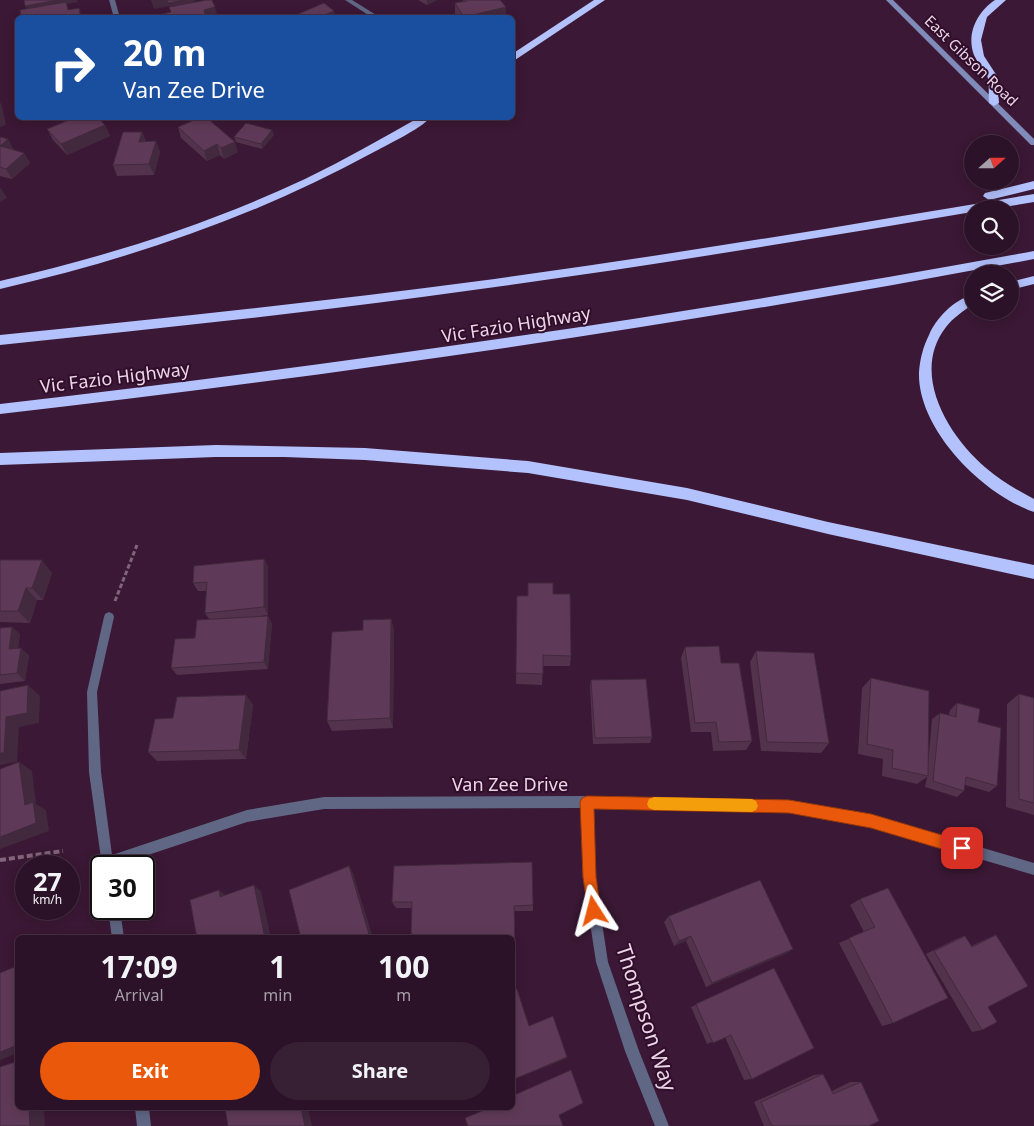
<!DOCTYPE html>
<style>
body{margin:0;font-family:"Noto Sans",sans-serif;background:#382034;color:#f1f3f6;height:100vh;display:flex;flex-direction:column;font-size:19px;white-space:nowrap}
*{box-sizing:border-box;margin:0}
p{font-size:16px;color:#a69ea8}
.icon{flex:none;width:28px;height:28px;fill:none;stroke:currentColor;stroke-width:2;stroke-linecap:round;stroke-linejoin:round}
.map{position:relative;flex:1;overflow:hidden}
.panel{position:absolute;left:15px;top:935px;width:500px;height:175px;display:flex;flex-direction:column;background:#2c1228;border-radius:8px;box-shadow:0 2px 12px #0003,0 0 0 1px #483245}
.panel>*{flex:none}
.guide{position:absolute;left:15px;top:15px;width:500px;height:105px;border-radius:8px;box-shadow:0 2px 12px #0003,0 0 0 1px #483245;background:#1a4fa0;color:#fff;overflow:hidden}
.needle{width:32px;rotate:69deg}
.controls{position:absolute;left:964px;top:135px;display:grid;gap:10px}
.controls a{display:grid;place-items:center;width:55px;height:55px;border-radius:50%;background:#2c1228;box-shadow:0 2px 12px #0003,0 0 0 1px #483245;font-size:25px}
.speed{position:absolute;left:15px;top:855px;display:flex;gap:10px;font-size:25px;font-weight:700;text-align:center}
.speed>*{display:grid;place-content:center;width:65px;height:65px;border-radius:50%;background:#2c1228;box-shadow:0 2px 12px #0003,0 0 0 1px #483245;line-height:1}
.speed small{font-size:12px;font-weight:400}
.speed .limit{border:2px solid #111;border-radius:8px;background:#fff;color:#111}
.pin{position:absolute;display:grid;place-items:center;width:42px;height:42px;color:#fff;margin:-21px;border-radius:10px;box-shadow:0 2px 8px #0006}
.me{position:absolute;width:55px;margin:-28px;rotate:351deg;stroke-linejoin:round;filter:drop-shadow(0 0 4px #0008)}
.turn{display:flex;align-items:center;gap:18px;height:105px;padding:0 25px;font-size:22px}
.turn .icon{width:65px;height:65px;stroke-width:2.5}
.turn b{display:block;font-size:35px;line-height:42px}
.eta{display:flex;justify-content:space-evenly;align-items:center;height:85px;text-align:center}
.eta b{font-size:30px;font-weight:700;line-height:35px}
.primary-button{display:flex;gap:10px;margin-top:auto;padding:10px 25px}
.primary-button a{flex:1;height:58px;border-radius:30px;background:#ea580c;color:#fff;font-size:20px;font-weight:700;line-height:58px;text-align:center}
.primary-button a+a{background:#382034;color:#f1f3f6}
.map>svg:first-child{display:block}
.lines{fill:none;stroke-linecap:round;stroke-linejoin:round}
.path-far1{stroke:#82647c;stroke-width:3;stroke-dasharray:4.5 2.5;stroke-linecap:butt}
.path{stroke:#82647c;stroke-width:4;stroke-dasharray:6 3;stroke-linecap:butt}
.street{fill:#606785;fill-rule:evenodd}
.secondary{fill:#808bba;fill-rule:evenodd}
.highway{fill:#b3c1fc;fill-rule:evenodd}
.wall{fill:#52324c}
.shaded-wall{fill:#42293e}
.building{fill:#5f3a58;stroke:#42293e}
.route{fill:#ea580c;stroke:#983908}
.slow{fill:#f59e0b}
.labels{text-anchor:middle;stroke-width:4;stroke-linejoin:round;paint-order:stroke}
.far-street-label{font-size:15px;fill:#ecd5e7;stroke:#300e2b}
.street-label{font-size:18px;fill:#ecd5e7;stroke:#300e2b}
.near-street-label{font-size:21px;fill:#ecd5e7;stroke:#300e2b}
</style>
<div class="map">
<svg width="1034" height="1126" viewBox="0 0 1034 1126">
<rect width="100%" height="100%" fill="#3b1835"/>
<g class="lines">
<!-- path-far1 -->
<path class="path-far1" d="M 115,601 L 137,545"/>
<!-- path -->
<path class="path" d="M 0,860 L 63,851"/>
<!-- street -->
<path class="street" d="M 109,0 L 115,0 L 120,18 L 114,18 Z
M 345,0 L 352,0 L 381,18 L 373,18 Z
M 109,612 L 113,614 L 114,617 L 97,692 L 101,772 L 112,855 L 247,810 L 324,797 L 587,796 L 789,800 L 871,815 L 1034,863 L 1034,875 L 871,827 L 789,812 L 593,808 L 595,877 L 608,962 L 639,1051 L 669,1126 L 655,1126 L 625,1051 L 596,962 L 583,877 L 581,808 L 324,809 L 247,822 L 115,866 L 102,866 L 89,772 L 87,692 L 104,617 L 105,614 Z
M 108,909 L 120,909 L 124,938 L 112,938 Z
M 135,1108 L 149,1108 L 151,1126 L 137,1126 Z"/>
<!-- secondary -->
<path class="secondary" d="M 886,0 L 893,0 L 1034,139 L 1034,145 L 1031,145 Z"/>
<!-- highway -->
<path class="highway" d="M 594,0 L 605,0 L 512,62 L 512,54 Z
M 995,0 L 1006,0 L 987,17 L 981,40 L 984,56 L 997,76 L 999,103 L 994,106 L 989,103 C 988,94 990,84 987,75 C 984,68 977,63 974,55 C 966,34 977,12 995,0 Z
M 418,118 L 430,118 C 420,129 387,145 372,153 C 255,217 130,259 0,289 L 0,281 C 105,257 207,225 305,179 C 344,160 381,139 418,118 Z
M 1034,181 L 1034,189 L 989,200 L 983,196 L 985,193 Z
M 1034,194 L 1034,202 L 992,209 L 972,209 L 972,212 C 789,243 606,273 422,297 C 281,316 141,330 0,345 L 0,335 C 160,319 320,302 479,281 C 665,256 849,225 1034,194 Z
M 1034,251 L 1034,259 C 691,324 347,374 0,414 L 0,404 C 346,364 691,314 1034,251 Z
M 1034,276 L 1034,284 L 1010,290 L 1010,282 Z
M 972,295 L 972,305 C 963,311 953,318 946,327 C 910,373 948,436 986,468 C 1001,481 1017,490 1034,499 L 1034,512 C 983,495 917,429 919,372 C 920,359 923,347 929,335 C 936,318 954,300 972,295 Z
M 216,445 L 365,448 L 528,461 L 687,488 L 828,522 L 1034,565 L 1034,579 L 828,534 L 687,500 L 528,473 L 365,460 L 284,457 L 216,457 L 0,465 L 0,453 Z"/>
</g>
<!-- wall -->
<path class="wall" d="M 418,0 L 437,0 L 427,5 Z
M 463,0 L 500,0 L 506,7 L 506,18 L 458,18 L 455,14 L 455,3 L 463,2 Z
M 105,125 L 110,136 L 67,155 L 53,140 L 47,129 Z
M 178,127 L 238,152 L 224,159 L 220,155 L 207,161 L 181,138 Z
M 142,132 L 146,142 L 156,141 L 160,152 L 154,175 L 117,176 L 113,165 Z
M 274,135 L 262,149 L 236,142 L 234,137 Z
M 0,137 L 8,139 L 13,149 L 24,153 L 30,163 L 12,179 L 0,176 Z
M 264,559 L 268,567 L 268,615 L 255,617 L 268,616 L 272,624 L 268,669 L 177,675 L 171,668 L 209,619 L 205,613 L 206,591 L 198,591 L 193,583 Z
M 0,560 L 52,573 L 43,600 L 37,600 L 30,623 L 0,622 Z
M 553,594 L 571,656 L 570,666 L 543,666 L 542,685 L 516,684 L 517,596 Z
M 391,619 L 394,630 L 393,728 L 332,731 L 327,721 Z
M 12,627 L 20,634 L 18,648 L 29,655 L 25,681 L 0,684 L 0,628 Z
M 685,647 L 721,663 L 752,741 L 746,750 L 713,751 L 711,732 L 691,732 L 681,658 Z
M 756,651 L 829,743 L 821,753 L 761,751 L 750,662 Z
M 871,678 L 928,765 L 932,719 L 940,713 L 949,715 L 950,710 L 957,703 L 978,722 L 997,786 L 989,792 L 965,785 L 964,791 L 957,797 L 925,787 L 927,777 L 917,784 L 882,776 L 883,759 L 858,754 L 862,688 Z
M 591,680 L 652,737 L 650,743 L 593,744 L 590,687 Z
M 1019,694 L 1034,698 L 1034,815 L 1006,807 L 1007,704 Z
M 246,695 L 253,705 L 246,759 L 157,761 L 148,752 L 173,718 Z
M 394,866 L 533,905 L 533,911 L 514,911 L 515,950 L 512,950 L 512,938 L 412,908 L 396,908 L 392,902 Z
M 888,888 L 893,1023 L 882,1026 L 839,943 L 864,932 L 850,905 L 860,899 Z
M 669,916 L 793,949 L 785,954 L 706,987 L 686,941 L 674,946 L 664,922 Z
M 996,935 L 988,1007 L 982,1030 L 972,1032 L 926,954 L 956,939 L 965,936 L 971,946 L 986,939 Z
M 774,968 L 752,1079 L 744,1080 L 725,1037 L 707,1044 L 691,1007 Z
M 823,1074 L 832,1091 L 850,1082 L 861,1082 L 869,1126 L 764,1126 L 754,1102 L 814,1075 Z"/>
<!-- shaded-wall -->
<path class="shaded-wall" d="M 58,0 L 77,0 L 78,2 L 67,4 L 70,13 L 30,17 L 25,6 Z
M 151,0 L 167,0 L 169,6 L 154,9 Z
M 185,0 L 195,0 L 198,9 L 172,14 L 168,3 Z
M 427,0 L 437,0 L 427,5 Z
M 215,7 L 218,18 L 203,18 L 204,10 Z
M 506,7 L 506,18 L 464,18 L 464,17 Z
M 334,11 L 336,18 L 320,18 L 320,17 Z
M 0,102 L 2,106 L 6,125 L 0,127 Z
M 105,125 L 110,136 L 67,155 L 61,144 Z
M 272,130 L 274,135 L 262,149 L 261,144 Z
M 142,132 L 146,143 L 139,142 Z
M 8,139 L 14,150 L 0,146 Z
M 156,141 L 160,152 L 154,175 L 149,164 Z
M 235,142 L 238,152 L 224,159 L 221,148 Z
M 217,144 L 220,155 L 207,161 L 204,151 Z
M 24,153 L 30,163 L 12,179 L 6,169 Z
M 0,188 L 1,188 L 7,198 L 0,202 Z
M 264,559 L 268,567 L 268,615 L 264,607 Z
M 42,560 L 52,573 L 43,600 L 32,588 Z
M 26,588 L 37,600 L 30,623 L 18,611 Z
M 268,616 L 272,624 L 268,669 L 264,662 Z
M 391,619 L 394,630 L 393,728 L 390,718 Z
M 12,627 L 20,634 L 17,657 L 9,649 Z
M 21,648 L 29,655 L 25,681 L 17,673 Z
M 28,685 L 40,696 L 39,723 L 19,727 L 17,762 L 0,765 L 0,753 L 6,717 Z
M 246,695 L 253,705 L 246,759 L 239,750 Z
M 19,762 L 32,771 L 36,804 L 46,810 L 49,831 L 0,849 L 0,837 L 25,805 Z
M 349,866 L 353,873 L 373,938 L 370,938 Z
M 254,885 L 261,891 L 271,938 L 265,938 Z
M 219,890 L 227,896 L 220,897 Z
M 691,936 L 686,941 L 674,946 L 679,941 Z
M 793,949 L 785,954 L 706,987 L 712,983 Z
M 18,1045 L 18,1053 L 0,1060 L 0,1052 Z
M 567,1057 L 566,1059 L 512,1080 Z
M 29,1108 L 44,1108 L 45,1126 L 30,1126 Z
M 301,1108 L 308,1108 L 312,1126 L 305,1126 Z"/>
<!-- building -->
<path class="building" d="M 24,0 L 58,0 L 25,6 Z
M 167,0 L 185,0 L 168,3 Z
M 207,0 L 212,0 L 215,7 L 204,10 L 206,17 L 203,18 L 154,18 L 154,16 L 171,12 L 169,7 Z
M 466,0 L 500,0 L 506,7 L 464,17 L 455,3 L 467,1 Z
M 66,2 L 68,10 L 79,8 L 81,18 L 21,18 L 20,10 Z
M 324,3 L 334,11 L 320,17 L 321,18 L 289,18 Z
M 74,118 L 98,118 L 105,125 L 61,144 L 47,129 Z
M 199,118 L 207,118 L 235,142 L 221,148 L 217,144 L 204,151 L 178,127 Z
M 246,123 L 272,130 L 261,144 L 234,137 Z
M 123,132 L 142,132 L 139,142 L 156,141 L 149,164 L 113,165 Z
M 0,137 L 8,139 L 0,146 L 24,153 L 6,169 L 0,167 Z
M 264,559 L 264,607 L 205,613 L 207,582 L 193,583 L 194,566 Z
M 0,560 L 42,560 L 32,588 L 26,588 L 18,611 L 0,611 Z
M 528,583 L 553,583 L 553,594 L 570,594 L 571,656 L 543,655 L 543,674 L 516,673 L 517,596 L 528,596 Z
M 268,616 L 264,662 L 171,668 L 175,639 L 195,638 L 197,620 Z
M 391,619 L 390,718 L 327,721 L 332,632 L 363,630 L 363,620 Z
M 12,627 L 9,649 L 21,648 L 17,673 L 0,675 L 0,628 Z
M 719,646 L 721,663 L 739,663 L 752,741 L 719,742 L 716,722 L 695,723 L 685,647 Z
M 756,651 L 814,653 L 829,743 L 767,742 Z
M 871,678 L 929,691 L 928,776 L 892,768 L 893,750 L 867,744 Z
M 646,679 L 652,737 L 595,738 L 591,680 Z
M 28,685 L 27,713 L 6,717 L 4,753 L 0,753 L 0,691 Z
M 1019,694 L 1034,698 L 1034,803 L 1019,799 Z
M 246,695 L 239,750 L 148,752 L 155,719 L 173,718 L 177,697 Z
M 957,703 L 980,709 L 978,722 L 1001,728 L 997,786 L 966,777 L 964,791 L 933,781 L 940,713 L 956,717 Z
M 19,762 L 25,805 L 33,802 L 36,823 L 0,837 L 0,769 Z
M 532,862 L 533,905 L 514,906 L 515,945 L 512,945 L 512,938 L 411,938 L 412,902 L 392,902 L 394,866 Z
M 349,866 L 370,938 L 301,938 L 289,890 Z
M 760,880 L 793,949 L 712,983 L 691,936 L 679,941 L 669,916 Z
M 254,885 L 265,938 L 197,938 L 190,900 L 219,890 L 220,897 Z
M 888,888 L 948,998 L 893,1023 L 849,938 L 875,927 L 860,899 Z
M 996,935 L 1028,986 L 988,1007 L 997,1022 L 982,1030 L 934,951 L 965,936 L 972,947 Z
M 17,966 L 18,1045 L 0,1052 L 0,973 Z
M 774,968 L 814,1048 L 752,1079 L 731,1035 L 713,1043 L 696,1004 Z
M 517,989 L 529,1026 L 553,1016 L 567,1057 L 512,1080 L 512,990 Z
M 18,1061 L 18,1108 L 29,1108 L 30,1126 L 0,1126 L 0,1067 Z
M 571,1070 L 583,1103 L 559,1115 L 563,1126 L 468,1126 L 465,1118 L 489,1108 L 512,1108 L 512,1096 Z
M 823,1074 L 833,1094 L 861,1082 L 879,1121 L 869,1126 L 772,1126 L 761,1102 Z
M 225,1108 L 301,1108 L 305,1126 L 228,1126 Z"/>
<!-- route -->
<path class="route" d="M 587,796 L 789,800 L 871,814 L 962,841 L 966,843 L 968,848 L 966,853 L 962,855 L 871,828 L 789,813 L 594,809 L 596,877 L 601,911 L 599,916 L 594,918 L 590,916 L 588,911 L 583,877 L 580,802 L 582,798 Z"/>
<!-- slow -->
<path class="slow" d="M 654,797 L 752,799 L 756,801 L 758,806 L 756,810 L 752,812 L 654,810 L 649,808 L 647,804 L 649,799 Z"/>
<g class="labels">
<!-- far-street labels -->
<g class="far-street-label">
<text transform="translate(971 61) rotate(44)" y="5">East Gibson Road</text>
</g>
<!-- street labels -->
<g class="street-label">
<text transform="translate(516 325) rotate(-9)" y="6">Vic Fazio Highway</text>
<text transform="translate(115 378) rotate(-7)" y="6">Vic Fazio Highway</text>
<text x="510" y="791">Van Zee Drive</text>
</g>
<!-- near-street labels -->
<g class="near-street-label">
<text transform="translate(646 1018) rotate(72)" y="7">Thompson Way</text>
</g>
</g>
</svg>
<div class="controls">
<a><svg class="needle" viewBox="-14 -14 28 28"><path d="M0-13l5 13h-10z" fill="#e53935"/><path d="M0 13l5-13h-10z" fill="#a69ea8"/></svg></a>
<a><svg class="icon" aria-label="search" viewBox="0 0 24 24"><circle cx="10" cy="10" r="6"/><path d="M15 15l6 6"/></svg></a>
<a><svg class="icon" aria-label="layers" viewBox="0 0 24 24"><path d="M12 4l9 5-9 5-9-5zM3 14l9 5 9-5"/></svg></a>
</div>
<div class="speed"><div>27<small>km/h</small></div><div class="limit">30</div></div>
<div class="pin" style="left:962px;top:848px;background:#d93025"><svg class="icon" aria-label="arrive" viewBox="0 0 24 24"><path d="M6 21V4h12l-3 4 3 4H6"/></svg></div>
<svg class="me" style="left:594px;top:911px" viewBox="-20 -20 40 40"><path d="M0-17L14 15 0 8-14 15z" fill="#ea580c" stroke="#fff" stroke-width="4"/></svg>
<div class="guide">
<div class="turn"><svg class="icon" aria-label="right" viewBox="0 0 24 24"><path d="M7 20v-9h11M14 6l5 5-5 5"/></svg><div><b>20 m</b>Van Zee Drive</div></div>
</div>
<section class="panel">
<div class="eta">
<div><b>17:09</b><p>Arrival</p></div>
<div><b>1</b><p>min</p></div>
<div><b>100</b><p>m</p></div>
</div>
<div class="primary-button"><a>Exit</a><a>Share</a></div>
</section>
</div>
